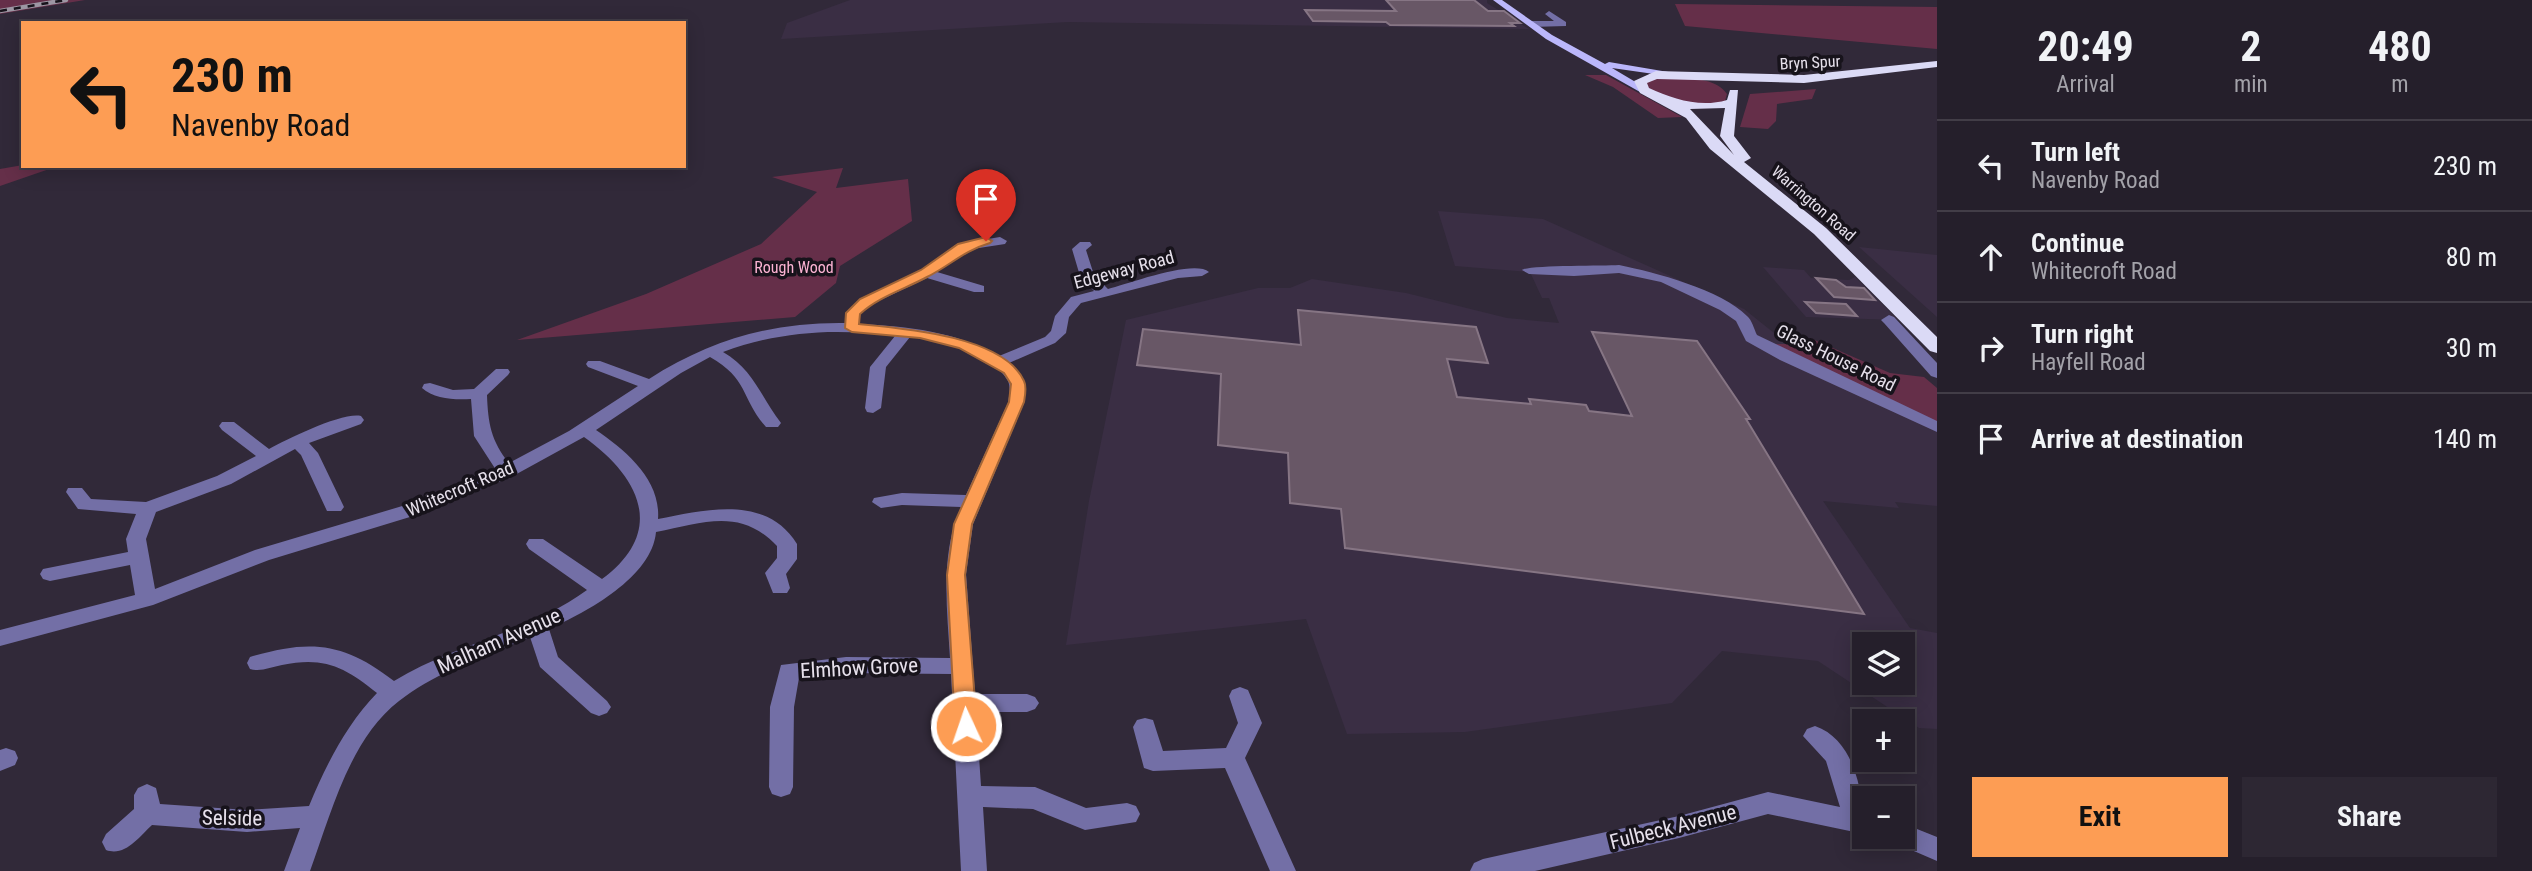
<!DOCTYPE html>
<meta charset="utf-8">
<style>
body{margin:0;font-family:"Roboto Condensed",sans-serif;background:#2d2733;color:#f1f3f6;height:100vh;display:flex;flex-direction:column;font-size:26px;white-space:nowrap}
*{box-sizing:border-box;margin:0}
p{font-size:23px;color:#a3a2a9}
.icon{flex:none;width:38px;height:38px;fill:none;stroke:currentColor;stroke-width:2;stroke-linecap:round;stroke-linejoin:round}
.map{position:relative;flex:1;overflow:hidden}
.details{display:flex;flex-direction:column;background:#251f2b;width:595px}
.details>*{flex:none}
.guide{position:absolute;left:21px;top:21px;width:665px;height:147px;border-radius:0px;box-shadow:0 4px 18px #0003,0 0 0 2px #423d47;background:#fd9d54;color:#111;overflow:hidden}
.tools{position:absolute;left:1852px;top:632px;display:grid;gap:14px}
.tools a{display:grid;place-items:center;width:63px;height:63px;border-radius:0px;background:#251f2b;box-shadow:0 4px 18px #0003,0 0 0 2px #423d47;font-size:35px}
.pin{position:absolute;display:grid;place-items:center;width:60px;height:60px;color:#fff;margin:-72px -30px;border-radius:50% 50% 50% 0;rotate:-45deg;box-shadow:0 0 7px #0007}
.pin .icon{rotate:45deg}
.me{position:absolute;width:77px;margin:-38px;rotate:357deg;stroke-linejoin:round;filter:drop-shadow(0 0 5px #0008)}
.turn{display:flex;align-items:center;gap:24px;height:147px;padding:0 35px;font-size:32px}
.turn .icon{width:91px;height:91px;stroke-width:2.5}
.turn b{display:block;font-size:49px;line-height:60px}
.eta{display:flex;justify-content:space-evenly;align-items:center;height:119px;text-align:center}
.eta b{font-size:42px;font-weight:700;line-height:49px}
.action{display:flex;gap:14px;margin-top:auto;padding:14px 35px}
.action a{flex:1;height:80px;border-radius:0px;background:#fd9d54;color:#111;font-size:28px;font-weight:700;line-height:80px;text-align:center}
.action a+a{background:#2d2733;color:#f1f3f6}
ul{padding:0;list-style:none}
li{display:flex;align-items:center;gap:21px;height:91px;padding:0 35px;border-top:2px solid #423d47}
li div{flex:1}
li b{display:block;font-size:26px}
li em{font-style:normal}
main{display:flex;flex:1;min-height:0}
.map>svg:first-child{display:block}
.built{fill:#3a2e44;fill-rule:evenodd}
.green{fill:#652f49}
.building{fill:#685766;stroke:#867584;stroke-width:2}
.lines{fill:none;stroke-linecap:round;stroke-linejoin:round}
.minor{fill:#736fa6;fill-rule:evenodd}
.major{fill:#bbb7fb;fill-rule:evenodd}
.highway{fill:#dbdaf6;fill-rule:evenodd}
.rail-casing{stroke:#9d96a3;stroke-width:4.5}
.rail{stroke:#17131b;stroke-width:2.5;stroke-dasharray:7;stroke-linecap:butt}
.route{fill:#fd9d54;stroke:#a46637;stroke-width:2}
.labels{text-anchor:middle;stroke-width:7;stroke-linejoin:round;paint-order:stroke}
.far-street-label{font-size:16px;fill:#e6e0eb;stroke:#17131b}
.far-park-label{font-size:16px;fill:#fcb3d3;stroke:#17131b}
.street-label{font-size:18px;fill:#e6e0eb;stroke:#17131b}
.near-street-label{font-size:21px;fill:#e6e0eb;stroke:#17131b}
</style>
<main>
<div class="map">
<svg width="1937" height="871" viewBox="0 0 1937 871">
<rect width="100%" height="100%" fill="#312939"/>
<!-- built -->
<path class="built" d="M 850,0 L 1487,0 L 1487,3 L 1529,29 L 1068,22 L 781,39 L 787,23 Z
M 1438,211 L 1543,219 L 1744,309 L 1788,344 L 1776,345 L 1937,424 L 1937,506 L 1895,502 L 1899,508 L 1823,501 L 1910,628 L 1937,633 L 1937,729 L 1919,728 L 1818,661 L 1722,651 L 1672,703 L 1465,732 L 1347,734 L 1306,619 L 1066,645 L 1089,501 L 1126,320 L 1258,288 L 1290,288 L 1312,279 L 1406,293 L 1507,318 L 1559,323 L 1549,298 L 1542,298 L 1530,272 L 1455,266 ZM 1864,644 L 1902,644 L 1902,682 L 1864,682 Z
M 1859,247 L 1937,255 L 1937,317 Z
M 1763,267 L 1804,270 L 1811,278 L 1849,280 L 1855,277 L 1898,320 L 1806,317 Z"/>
<!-- green -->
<path class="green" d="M 0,0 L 85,0 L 0,14 Z
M 1675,4 L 1937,7 L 1937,49 L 1685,26 Z
M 1585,75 L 1606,75 L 1682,117 L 1658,118 L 1613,87 Z
M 1650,78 C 1673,79 1713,73 1727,94 L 1725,101 C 1701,111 1671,98 1649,89 L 1646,81 Z
M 1816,89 L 1812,99 L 1777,104 L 1776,121 L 1768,129 L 1740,127 L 1750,94 Z
M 23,165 L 23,166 L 58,166 L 0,186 L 0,169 Z
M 843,168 L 836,188 L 908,179 L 912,221 L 840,266 L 836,283 L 795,317 L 517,340 L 646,294 L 761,244 L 817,192 L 772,177 Z
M 1810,338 L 1890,373 L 1924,377 L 1937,388 L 1937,424 L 1775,344 L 1797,344 Z"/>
<!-- building -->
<path class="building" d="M 1386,0 L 1474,0 L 1488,11 L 1504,11 L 1520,23 L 1510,23 L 1514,26 L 1390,25 L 1386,22 L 1313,21 L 1305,10 L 1396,11 Z
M 1816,278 L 1836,280 L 1846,287 L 1864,288 L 1875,300 L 1834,297 Z
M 1805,302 L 1846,304 L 1857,316 L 1816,313 Z
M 1298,310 L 1476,327 L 1488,363 L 1447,359 L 1457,397 L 1531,404 L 1529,399 L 1586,405 L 1589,411 L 1632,416 L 1592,332 L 1697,341 L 1750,419 L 1746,419 L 1864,614 L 1345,548 L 1341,509 L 1290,503 L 1288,453 L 1218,445 L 1221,374 L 1137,365 L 1143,329 L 1301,345 Z"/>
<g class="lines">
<!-- minor -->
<path class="minor" d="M 1549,11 L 1566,22 L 1566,26 L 1531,27 L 1527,24 L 1531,21 L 1554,21 L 1545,14 Z
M 1000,237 L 1007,241 L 1005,244 L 966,250 L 937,272 L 984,286 L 984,292 L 974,292 L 927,278 L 870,305 L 860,314 L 860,324 C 907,326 957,332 999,356 L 1045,337 L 1051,331 L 1055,316 L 1071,297 L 1094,291 L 1080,276 L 1072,249 L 1080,242 L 1090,242 L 1092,245 L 1086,250 L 1094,275 L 1108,289 C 1128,284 1194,259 1209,272 L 1202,276 L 1178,278 L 1081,303 L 1069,317 L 1066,333 L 1055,343 L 1009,363 L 1025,383 L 1024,403 L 973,524 L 966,574 L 975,694 L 1027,694 L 1035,697 L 1039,703 L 1035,709 L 1027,712 L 976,712 L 981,786 L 1035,787 L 1086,808 L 1127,803 L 1136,806 L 1140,814 L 1136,822 L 1085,830 L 1033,809 L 983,807 L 987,871 L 961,871 L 951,674 L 846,673 L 799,678 L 794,707 L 793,787 L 790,794 L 781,797 L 772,794 L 769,787 L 770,707 L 781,665 L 846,657 L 950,658 C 947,607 940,554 961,507 L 902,505 L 881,508 L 872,502 L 874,498 L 902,493 L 966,495 L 1008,403 C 1009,396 1011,388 1008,381 C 991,351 941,341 910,337 L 886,367 L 881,408 L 873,413 L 867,412 L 865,408 L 870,367 L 895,336 C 835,328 780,331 723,352 C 753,369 761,397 781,423 L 778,427 L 766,427 C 741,399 749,379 710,357 L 681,373 L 596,430 C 625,450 661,479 658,519 C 705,510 766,494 797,544 L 797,559 L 786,574 L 790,588 L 787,593 L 773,593 L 765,573 L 777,558 L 777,546 C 740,507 703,523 656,532 C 652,577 587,612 549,629 L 558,657 L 607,701 L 611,707 L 607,713 L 599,716 L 591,713 L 540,667 L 530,637 C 487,656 437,671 399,701 C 349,740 331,814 310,871 L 284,871 L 300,828 L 247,832 L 152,825 C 139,837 125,857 106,850 L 102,842 L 106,834 L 134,809 L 134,795 L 138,788 L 147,784 L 156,788 L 160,804 L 247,810 L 309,806 C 326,765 346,725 377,693 C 345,667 324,656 282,665 C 271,667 261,672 250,669 L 247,663 L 250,657 C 310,639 344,642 394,681 C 454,644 530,632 587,590 L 529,549 L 526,544 L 529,539 L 543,539 L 602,579 C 667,531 640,477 584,437 L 513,476 L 423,513 L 269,560 L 153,605 L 0,646 L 0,630 L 135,595 L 130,565 L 50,581 L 43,579 L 40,574 L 43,569 L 128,552 L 126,539 L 136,514 L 78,509 L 66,492 L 68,488 L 82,488 L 91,499 L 146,502 L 217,476 L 256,456 L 222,430 L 219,426 L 222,422 L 234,422 L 269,449 C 288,439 342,412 361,416 L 364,420 L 361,424 L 309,443 L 318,453 L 344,507 L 341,511 L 327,511 L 301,455 L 295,449 L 231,484 L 156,512 L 146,539 L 155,589 L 255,550 L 409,504 L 496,470 L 474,436 L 471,399 C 454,400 434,399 422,388 L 424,384 L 430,383 L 453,390 L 474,389 L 496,369 L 508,369 L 510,372 L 508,375 L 487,395 C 488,423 491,441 509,463 L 569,431 L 638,386 L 588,367 L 586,364 L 588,361 L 600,361 L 649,379 C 710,340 772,322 845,323 L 846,313 L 860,299 L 921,270 L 957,244 Z
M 1619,265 C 1654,272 1722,290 1747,316 C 1752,320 1754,329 1757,335 L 1937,421 L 1937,432 L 1780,360 L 1746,341 L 1736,321 L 1720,310 L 1661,282 L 1619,273 L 1574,276 L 1529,274 L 1522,270 C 1528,265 1603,266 1619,265 Z
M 1889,315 L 1894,317 L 1937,363 L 1937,378 L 1931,376 L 1884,323 L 1881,320 Z
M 1240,687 L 1248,690 L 1262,723 L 1245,758 L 1296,871 L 1270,871 L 1225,768 L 1153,771 L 1144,768 L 1133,727 L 1137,720 L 1145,718 L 1153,720 L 1163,751 L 1226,748 L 1238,723 L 1229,696 L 1232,690 Z
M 1815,726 C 1856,740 1864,797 1864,834 L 1768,814 L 1679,838 L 1535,871 L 1470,871 L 1474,863 L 1483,859 L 1679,816 L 1768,792 L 1840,807 L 1826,761 L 1803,736 L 1807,729 Z
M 6,748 L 15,751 L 18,758 L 15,765 L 0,771 L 0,750 Z
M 1902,823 L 1937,837 L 1937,861 L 1893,842 L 1890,836 L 1902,836 Z"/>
<!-- major -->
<path class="major" d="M 1493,0 L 1502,0 L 1552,35 L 1605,64 L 1609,62 L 1680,74 L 1675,77 L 1612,68 L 1649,90 L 1640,92 L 1546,39 Z"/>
<!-- highway -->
<path class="highway" d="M 1937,61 L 1937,67 L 1804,83 L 1657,79 L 1647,83 L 1649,88 C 1673,99 1700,108 1727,100 L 1730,90 L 1738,90 L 1734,136 L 1751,158 L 1744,162 L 1826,228 L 1937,337 L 1937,353 L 1930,351 L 1814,234 L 1710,149 L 1686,118 L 1640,93 L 1634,81 L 1656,71 L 1804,75 ZM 1725,108 L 1720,136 L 1734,155 L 1690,109 Z"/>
<!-- rail casing -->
<g class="rail-casing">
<path id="rail" d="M 0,11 L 66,0"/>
</g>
<!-- rail -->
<use href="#rail" class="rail"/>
</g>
<!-- route -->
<path class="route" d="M 986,237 L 992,241 L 990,243 C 963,251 951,265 927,277 C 905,289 878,297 860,314 L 859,324 C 902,328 1004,336 1024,381 C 1027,387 1025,396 1024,402 L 972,524 L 965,575 L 977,726 L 973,732 L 966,735 L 958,732 L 955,726 L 947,575 L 954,524 L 1009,402 L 1011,384 L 1004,373 L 959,348 L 920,338 L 852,332 L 845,328 L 846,313 L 860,299 L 921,270 L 958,244 Z"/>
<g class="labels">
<!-- far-street labels -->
<g class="far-street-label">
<text transform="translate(1810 62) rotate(-3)" y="6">Bryn Spur</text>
<text transform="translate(1814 203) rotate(41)" y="6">Warrington Road</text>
</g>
<!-- far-park labels -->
<g class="far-park-label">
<text x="794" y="273">Rough Wood</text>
</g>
<!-- street labels -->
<g class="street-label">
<text transform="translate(1124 270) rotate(-15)" y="6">Edgeway Road</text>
<text transform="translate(1836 358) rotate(26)" y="6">Glass House Road</text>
<text transform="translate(460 489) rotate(-23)" y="6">Whitecroft Road</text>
</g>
<!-- near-street labels -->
<g class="near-street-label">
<text transform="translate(499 641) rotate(-24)" y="7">Malham Avenue</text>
<text transform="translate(859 668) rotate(-3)" y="7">Elmhow Grove</text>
<text transform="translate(232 818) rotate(1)" y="7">Selside</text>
<text transform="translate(1673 827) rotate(-14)" y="7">Fulbeck Avenue</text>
</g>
</g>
</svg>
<div class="tools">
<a><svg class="icon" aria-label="layers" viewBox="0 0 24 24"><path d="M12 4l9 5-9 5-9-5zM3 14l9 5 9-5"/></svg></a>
<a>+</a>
<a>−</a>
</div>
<div class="pin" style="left:986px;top:241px;background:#d93025"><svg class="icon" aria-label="arrive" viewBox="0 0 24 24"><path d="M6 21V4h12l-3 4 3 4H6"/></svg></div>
<svg class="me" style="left:966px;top:726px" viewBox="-20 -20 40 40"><circle r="17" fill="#fd9d54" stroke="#fff" stroke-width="3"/><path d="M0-11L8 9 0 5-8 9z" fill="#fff"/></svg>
<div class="guide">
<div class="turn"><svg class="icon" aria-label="left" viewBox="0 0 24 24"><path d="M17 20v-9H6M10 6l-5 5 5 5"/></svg><div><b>230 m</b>Navenby Road</div></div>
</div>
</div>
<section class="details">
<div class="eta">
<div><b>20:49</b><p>Arrival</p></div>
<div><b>2</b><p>min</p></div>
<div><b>480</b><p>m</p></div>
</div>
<ul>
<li><svg class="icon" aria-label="left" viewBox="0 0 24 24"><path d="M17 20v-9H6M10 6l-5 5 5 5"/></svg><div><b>Turn left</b><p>Navenby Road</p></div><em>230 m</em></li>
<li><svg class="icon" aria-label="ahead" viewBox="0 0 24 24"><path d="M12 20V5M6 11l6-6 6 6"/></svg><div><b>Continue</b><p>Whitecroft Road</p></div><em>80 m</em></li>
<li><svg class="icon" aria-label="right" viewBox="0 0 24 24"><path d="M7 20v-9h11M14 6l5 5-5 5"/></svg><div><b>Turn right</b><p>Hayfell Road</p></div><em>30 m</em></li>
<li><svg class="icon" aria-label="arrive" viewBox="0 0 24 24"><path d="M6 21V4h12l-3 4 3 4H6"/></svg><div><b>Arrive at destination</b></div><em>140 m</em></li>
</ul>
<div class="action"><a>Exit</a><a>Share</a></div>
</section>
</main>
